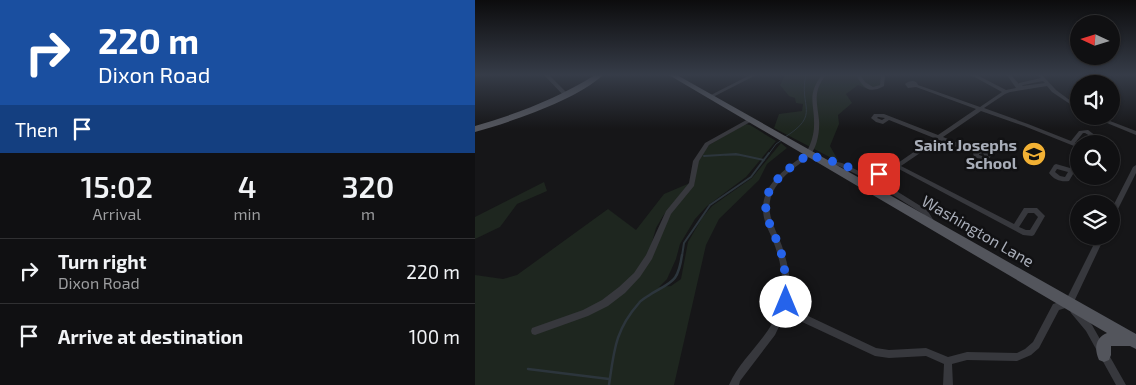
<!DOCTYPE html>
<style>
body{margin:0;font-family:"Exo 2",sans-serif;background:#1e1e20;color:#f1f3f6;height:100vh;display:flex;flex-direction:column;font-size:19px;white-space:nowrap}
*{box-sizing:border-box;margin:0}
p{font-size:16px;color:#9c9d9f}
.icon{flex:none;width:28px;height:28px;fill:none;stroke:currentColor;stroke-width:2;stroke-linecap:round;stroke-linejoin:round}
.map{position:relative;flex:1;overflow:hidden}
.side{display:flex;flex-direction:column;background:#101012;width:475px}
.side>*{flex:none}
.top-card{background:#1a4fa0;color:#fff;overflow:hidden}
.needle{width:32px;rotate:274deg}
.controls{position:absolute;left:595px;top:15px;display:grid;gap:10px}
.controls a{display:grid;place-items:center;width:50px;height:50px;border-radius:50%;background:#101012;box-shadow:0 1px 4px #0004,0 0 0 1px #303032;font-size:25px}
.pin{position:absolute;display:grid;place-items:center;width:42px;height:42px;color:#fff;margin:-21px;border-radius:10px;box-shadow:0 2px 8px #0006}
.me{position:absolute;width:55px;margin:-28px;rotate:0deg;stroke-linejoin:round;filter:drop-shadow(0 0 4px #0008)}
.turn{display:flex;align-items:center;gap:18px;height:105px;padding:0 15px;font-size:22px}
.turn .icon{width:65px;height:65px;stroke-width:2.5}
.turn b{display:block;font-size:35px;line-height:42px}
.then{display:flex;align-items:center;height:48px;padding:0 15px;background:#0003;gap:10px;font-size:19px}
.eta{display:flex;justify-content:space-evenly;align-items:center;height:85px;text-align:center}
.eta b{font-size:30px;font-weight:600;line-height:35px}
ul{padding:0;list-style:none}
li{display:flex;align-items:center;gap:15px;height:65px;padding:0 15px;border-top:1px solid #303032}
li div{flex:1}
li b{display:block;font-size:19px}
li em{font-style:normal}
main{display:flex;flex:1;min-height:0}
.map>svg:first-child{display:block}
.green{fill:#1e261f}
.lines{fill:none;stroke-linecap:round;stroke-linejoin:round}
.stream-far2{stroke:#2c353c;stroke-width:1}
.stream-far1{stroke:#2c353c;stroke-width:2}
.stream{stroke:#2c353c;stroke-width:2.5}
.street{fill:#37383d;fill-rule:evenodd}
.primary{fill:#53555c;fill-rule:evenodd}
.route{stroke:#2563eb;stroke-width:9;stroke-dasharray:0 16.2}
.labels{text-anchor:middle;stroke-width:5;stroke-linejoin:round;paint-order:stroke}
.poi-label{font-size:16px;font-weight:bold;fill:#a8adb8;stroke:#111113;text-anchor:end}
.street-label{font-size:16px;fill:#a8adb8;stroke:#111113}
</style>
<main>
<section class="side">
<div class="top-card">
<div class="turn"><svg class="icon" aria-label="right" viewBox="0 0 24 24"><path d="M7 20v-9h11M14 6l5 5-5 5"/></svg><div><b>220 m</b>Dixon Road</div></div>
<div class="then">Then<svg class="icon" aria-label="arrive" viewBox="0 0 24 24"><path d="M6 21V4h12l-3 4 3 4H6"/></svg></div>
</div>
<div class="eta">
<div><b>15:02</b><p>Arrival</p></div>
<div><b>4</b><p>min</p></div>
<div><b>320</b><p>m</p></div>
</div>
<ul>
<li><svg class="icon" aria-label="right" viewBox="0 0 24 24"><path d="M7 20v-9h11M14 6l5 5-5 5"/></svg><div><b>Turn right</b><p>Dixon Road</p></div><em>220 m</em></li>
<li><svg class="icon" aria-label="arrive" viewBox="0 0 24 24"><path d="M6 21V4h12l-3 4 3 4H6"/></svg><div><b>Arrive at destination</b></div><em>100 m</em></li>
</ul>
</section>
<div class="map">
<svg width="661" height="385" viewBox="0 0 661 385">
<rect width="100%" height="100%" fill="#161618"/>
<!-- green -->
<path class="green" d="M 310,75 L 407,75 L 407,84 L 395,90 L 383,85 L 371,94 L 377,103 L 363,115 L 364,124 L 355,146 L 364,162 L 299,128 L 304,114 L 327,111 L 328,104 L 321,103 L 320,98 L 314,96 L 305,85 Z
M 270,124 L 275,125 L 301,141 L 271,177 L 232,206 L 220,219 L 205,244 L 201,259 L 192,279 L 184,287 L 196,286 L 206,279 L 213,242 L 227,218 L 237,206 L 277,178 L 306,143 L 312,148 L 292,164 L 284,180 L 244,219 L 231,245 L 199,385 L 0,385 L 0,275 L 28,279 L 42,275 L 133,209 L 161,230 L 189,194 L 215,183 L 188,216 L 181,228 L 176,246 L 153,288 L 191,219 L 219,184 L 223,161 L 228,152 L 234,145 Z
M 69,182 L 72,191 L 42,204 L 25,227 L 0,239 L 0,217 Z"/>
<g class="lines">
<!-- stream-far2 -->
<path class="stream-far2" d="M 310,137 C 347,114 323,107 331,75
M 250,155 L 264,155
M 293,155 L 301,144 L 307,140"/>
<!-- stream-far1 -->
<path class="stream-far1" d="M 229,156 L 261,154 L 289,160
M 207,256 L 209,243 L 235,205 L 276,177 L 294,153"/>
<!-- stream -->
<path class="stream" d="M 53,369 L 134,379
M 134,385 C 139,351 140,330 164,303 C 167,299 172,297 176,294 C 198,281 203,282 207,255"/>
<!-- street -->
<path class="street" d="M 69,75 L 74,75 L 93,94 L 93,96 L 89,96 Z
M 275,75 L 281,75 L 236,98 L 234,98 L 232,97 Z
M 347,75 L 351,75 C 348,79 345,83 343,89 C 340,99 343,109 344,120 C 345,132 342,148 334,157 C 322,166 308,175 300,188 C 287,210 300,226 307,246 C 313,265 319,287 312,306 L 401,348 L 414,350 L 451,348 L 473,357 L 492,352 L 542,353 L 550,349 L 558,342 L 578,304 L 591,300 L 623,236 L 630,236 L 597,306 L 584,310 L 564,348 L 556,355 L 542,361 L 492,360 L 477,364 L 478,385 L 468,385 L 469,364 L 451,356 L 414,358 L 400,356 L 310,314 L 300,335 L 265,381 L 264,385 L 254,385 C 267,355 299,335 306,301 C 310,280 305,258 297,238 C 293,229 288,220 288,209 C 288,187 305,173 321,161 C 325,158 330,156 332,151 C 336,144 339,134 339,126 C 340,104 331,95 347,75 Z
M 381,75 L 385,75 L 390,82 L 398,87 L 405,85 L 406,75 L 410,75 L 409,86 C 394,94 389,89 381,75 Z
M 496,75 L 502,75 L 531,90 L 541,88 L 532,75 L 536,75 L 544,84 L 544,83 L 566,78 L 563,75 L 567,75 L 581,90 L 604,107 L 604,110 L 577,92 L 572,86 L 535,92 L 530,94 L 509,108 L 553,124 L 596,141 L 604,131 L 613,130 L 621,136 L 617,144 L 611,144 L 615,136 L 610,133 L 608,133 L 600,143 L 604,144 L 604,148 L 549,126 L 506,111 L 468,137 L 501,150 L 511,150 L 516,156 L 513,160 L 511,161 L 499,157 L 498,153 L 464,140 L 426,166 L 539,224 L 549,208 L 562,208 L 570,216 L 559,235 L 557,236 L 548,235 L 422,168 L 420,169 L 420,171 L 412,179 L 415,187 L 452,210 L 461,224 L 460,226 L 458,227 L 456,226 L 448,214 L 410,190 L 406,179 L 413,172 L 395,178 L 387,177 L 364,166 L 348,163 L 345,161 L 348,159 L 367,163 L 388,173 L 395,174 L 420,165 L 459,138 L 414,120 L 408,124 L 401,122 L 396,118 L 399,114 L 409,114 L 463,135 L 501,109 L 441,87 L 433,88 L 430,84 C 434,81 441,79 443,85 L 505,107 L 527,92 ZM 568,81 L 570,83 L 547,86 L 548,85 ZM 403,117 L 410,118 L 407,120 L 402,118 ZM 508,153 L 510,157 L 504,155 L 504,154 ZM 553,213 L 559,213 L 563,217 L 555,230 L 551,230 L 544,227 Z
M 615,116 L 622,116 L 661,131 L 661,135 Z
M 275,118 L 278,120 L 277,121 L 234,145 L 224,161 L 219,186 L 196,214 L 177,259 L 165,277 L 150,293 L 133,306 L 113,316 L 60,335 L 57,334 L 56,331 L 57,328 L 108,310 L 127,300 L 144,287 L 159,273 L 171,255 L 191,211 L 214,183 L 218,161 L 230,143 Z
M 604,157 L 604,164 L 594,181 C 586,182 579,180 574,173 L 579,165 L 581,164 L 595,168 L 602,158 ZM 582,169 L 593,172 L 590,177 L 585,176 L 580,172 Z
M 661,165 L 661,173 L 638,219 L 636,220 L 636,210 L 658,167 Z
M 599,306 L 602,307 L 617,325 L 651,385 L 641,385 L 611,331 L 596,313 L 595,310 L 596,307 Z"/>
<!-- primary -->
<path class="primary" d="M 120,75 L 128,75 C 101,100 36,122 0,132 L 0,126 C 42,114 83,98 120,75 Z
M 194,75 L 202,75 L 661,334 L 661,349 L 655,346 L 636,346 L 636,355 L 634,360 L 629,362 L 624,360 C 619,349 620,338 632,333 Z"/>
</g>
<!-- sky -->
<linearGradient id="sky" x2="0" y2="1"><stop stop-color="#0c0c0d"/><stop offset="0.58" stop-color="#363c48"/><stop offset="1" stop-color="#363c48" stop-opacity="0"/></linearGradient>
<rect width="661" height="129" fill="url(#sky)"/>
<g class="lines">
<!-- route -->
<path class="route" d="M 311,302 C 312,285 310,268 306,252 C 298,226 279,207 301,181 C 310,170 323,162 334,154 C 344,159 353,160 364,163 C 379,168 387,179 404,174"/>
</g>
<!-- icons -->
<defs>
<g id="school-disc" transform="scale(1.25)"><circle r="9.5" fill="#f2b134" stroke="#111113"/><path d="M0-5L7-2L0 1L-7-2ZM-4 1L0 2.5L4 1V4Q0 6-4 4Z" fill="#111"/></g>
</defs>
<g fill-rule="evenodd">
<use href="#school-disc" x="559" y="154"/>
</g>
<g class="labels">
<!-- poi labels -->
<g class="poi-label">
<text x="542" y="151">Saint Josephs<tspan x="542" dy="18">School</tspan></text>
</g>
<!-- street labels -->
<g class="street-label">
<text transform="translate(503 231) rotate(30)" y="6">Washington Lane</text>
</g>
</g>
</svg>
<div class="controls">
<a><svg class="needle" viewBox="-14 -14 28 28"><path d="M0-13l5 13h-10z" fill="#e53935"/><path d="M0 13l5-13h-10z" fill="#9c9d9f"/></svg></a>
<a><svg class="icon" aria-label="sound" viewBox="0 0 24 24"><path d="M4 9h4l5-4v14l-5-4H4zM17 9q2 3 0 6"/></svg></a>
<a><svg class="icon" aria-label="search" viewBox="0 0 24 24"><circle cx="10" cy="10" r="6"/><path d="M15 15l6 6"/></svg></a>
<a><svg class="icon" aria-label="layers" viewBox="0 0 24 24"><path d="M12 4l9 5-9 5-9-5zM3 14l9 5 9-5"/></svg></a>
</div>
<div class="pin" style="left:404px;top:174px;background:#d93025"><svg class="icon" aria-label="arrive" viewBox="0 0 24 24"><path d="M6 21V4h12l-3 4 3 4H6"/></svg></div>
<svg class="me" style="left:311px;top:302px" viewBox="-20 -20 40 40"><circle r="19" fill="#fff"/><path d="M0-13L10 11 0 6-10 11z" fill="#2563eb"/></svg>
</div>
</main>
